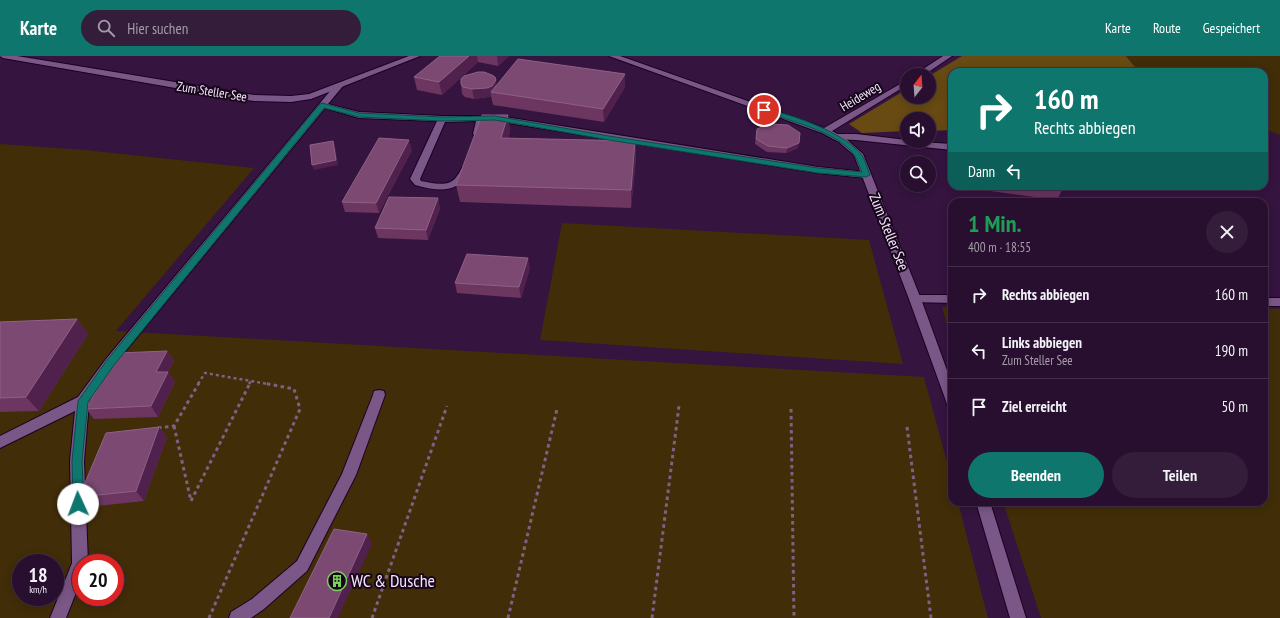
<!DOCTYPE html>
<html lang="de">
<meta charset="utf-8">
<style>
body{margin:0;font-family:"PT Sans Narrow",sans-serif;background:#341d3b;color:#f1f3f6;height:100vh;display:flex;flex-direction:column;font-size:15px;white-space:nowrap}
*{box-sizing:border-box;margin:0}
p{font-size:13px;color:#a59caa}
.icon{flex:none;width:22px;height:22px;fill:none;stroke:currentColor;stroke-width:2;stroke-linecap:round;stroke-linejoin:round}
.map{position:relative;flex:1;overflow:hidden}
.sheet{position:absolute;left:948px;top:142px;width:320px;height:308px;display:flex;flex-direction:column;background:#280f2f;border-radius:12px;box-shadow:0 2px 10px #0003,0 0 0 1px #442f4b}
.sheet>*{flex:none}
.banner{position:absolute;left:948px;top:12px;width:320px;height:122px;border-radius:12px;box-shadow:0 2px 10px #0003,0 0 0 1px #442f4b;background:#0f766e;color:#fff;overflow:hidden}
.needle{width:26px;rotate:17deg}
.fabs{position:absolute;left:900px;top:12px;display:grid;gap:8px}
.fabs a{display:grid;place-items:center;width:36px;height:36px;border-radius:50%;background:#280f2f;box-shadow:0 2px 10px #0003,0 0 0 1px #442f4b;font-size:20px}
.speed{position:absolute;left:12px;top:498px;display:flex;gap:8px;font-size:20px;font-weight:700;text-align:center}
.speed>*{display:grid;place-content:center;width:52px;height:52px;border-radius:50%;background:#280f2f;box-shadow:0 2px 10px #0003,0 0 0 1px #442f4b;line-height:1}
.speed small{font-size:10px;font-weight:400}
.speed .limit{border:6px solid #d22;background:#fff;color:#111}
.pin{position:absolute;display:grid;place-items:center;width:34px;height:34px;color:#fff;margin:-17px;border:2px solid #fff;border-radius:50%;box-shadow:0 1px 4px #0007}
.me{position:absolute;width:44px;margin:-22px;rotate:358deg;stroke-linejoin:round;filter:drop-shadow(0 0 3px #0008)}
.turn{display:flex;align-items:center;gap:14px;height:84px;padding:0 20px;font-size:18px}
.turn .icon{width:52px;height:52px;stroke-width:2.5}
.turn b{display:block;font-size:28px;line-height:34px}
.then{display:flex;align-items:center;height:38px;padding:0 20px;background:#0003;gap:8px;font-size:15px}
.round{display:grid;place-items:center;flex:none;width:42px;height:42px;border-radius:21px;background:#341d3b}
.summary{display:flex;align-items:center;justify-content:space-between;height:68px;padding:0 20px}
h1{font-size:24px;font-weight:800;line-height:30px;color:#1e9e55}
.action{display:flex;gap:8px;margin-top:auto;padding:8px 20px}
.action a{flex:1;height:46px;border-radius:24px;background:#0f766e;color:#fff;font-size:16px;font-weight:800;line-height:46px;text-align:center}
.action a+a{background:#341d3b;color:#f1f3f6}
ul{padding:0;list-style:none}
li{display:flex;align-items:center;gap:12px;height:56px;padding:0 20px;border-top:1px solid #442f4b}
li div{flex:1}
li b{display:block;font-size:15px}
li em{font-style:normal}
header{display:flex;align-items:center;gap:24px;box-sizing:border-box;height:56px;padding:0 20px;background:#0f766e;color:#fff}
header strong{font-size:19px}
nav{display:flex;gap:22px;margin-inline-start:auto;font-size:14px}
.search{width:280px;height:36px;background:#341d3b;display:flex;align-items:center;gap:10px;box-sizing:border-box;padding:0 14px;border-radius:22px;color:#a59caa;font-size:15px}
.map>svg:first-child{display:block}
.green{fill:#412d08;fill-rule:evenodd}
.forest{fill:#684a13}
.lines{fill:none;stroke-linecap:round;stroke-linejoin:round}
.service-casing{stroke:#1b0024;stroke-width:2}
.minor-casing{stroke:#1b0024;stroke-width:2}
.path-far1{stroke:#7d6186;stroke-width:2.5;stroke-dasharray:3 3;stroke-linecap:butt}
.path{stroke:#7d6186;stroke-width:3;stroke-dasharray:3.5 3.5;stroke-linecap:butt}
.service{fill:#7b5787;fill-rule:evenodd}
.minor{fill:#7b5787;fill-rule:evenodd}
.wall{fill:#6c3660}
.shaded-wall{fill:#50214c}
.building{fill:#7b4971;stroke:#8f6187}
.route{fill:#0f766e;stroke:#0a4d48}
.labels{text-anchor:middle;stroke-width:4;stroke-linejoin:round;paint-order:stroke}
.far-street-label{font-size:13px;fill:#f7e3fe;stroke:#150719}
.street-label{font-size:15px;fill:#f7e3fe;stroke:#150719}
.near-poi-label{font-size:18px;fill:#f7e3fe;stroke:#150719;text-anchor:start}
</style>
<header>
<strong>Karte</strong>
<div class="search"><svg class="icon" aria-label="search" viewBox="0 0 24 24"><circle cx="10" cy="10" r="6"/><path d="M15 15l6 6"/></svg>Hier suchen</div>
<nav><a>Karte</a><a>Route</a><a>Gespeichert</a></nav>
</header>
<div class="map">
<svg width="1280" height="562" viewBox="0 0 1280 562">
<rect width="100%" height="100%" fill="#35143f"/>
<!-- green -->
<path class="green" d="M 1126,0 L 1280,0 L 1280,79 L 1264,73 L 1264,16 L 1139,16 Z
M 0,88 L 85,94 L 254,112 L 116,275 L 924,321 L 952,425 L 952,446 L 958,446 L 988,562 L 0,562 ZM 21,507 L 55,507 L 55,541 L 21,541 ZM 81,507 L 115,507 L 115,541 L 81,541 Z
M 562,167 L 869,184 L 903,308 L 540,284 Z
M 952,250 L 952,286 L 942,251 Z
M 1264,252 L 1280,253 L 1280,562 L 1041,562 L 1003,446 L 1264,446 Z"/>
<!-- forest -->
<path class="forest" d="M 962,0 L 1126,0 L 1139,16 L 952,16 L 952,74 L 929,75 L 929,63 L 907,63 L 907,75 L 862,77 L 849,68 L 907,33 L 907,41 L 929,41 L 929,20 Z"/>
<g class="lines">
<!-- service casing -->
<g class="service-casing">
<path id="service" d="M 336,28 L 339,28 L 343,30 L 328,48 L 359,56 L 442,60 L 484,60 L 485,62 L 481,78 L 477,81 L 473,78 L 476,65 L 445,66 L 420,123 L 421,125 C 432,127 450,132 457,120 C 459,118 460,115 462,112 L 465,111 L 470,114 C 459,139 437,135 415,129 L 410,123 L 437,65 L 359,62 L 325,52 L 114,309 L 89,346 L 84,405 L 88,507 L 81,507 L 81,524 L 66,562 L 50,562 L 72,507 L 70,405 L 75,355 L 0,392 L 0,380 L 78,341 L 106,303 Z
M 492,59 L 818,111 L 866,116 L 871,119 L 866,122 L 818,117 L 489,64 L 488,62 Z
M 836,78 L 856,78 L 907,84 L 907,85 L 952,88 L 952,94 L 856,84 L 833,83 L 831,81 Z
M 915,239 L 952,239 L 952,247 L 911,246 L 909,243 L 911,240 Z
M 1264,242 L 1280,242 L 1280,250 L 1264,250 Z
M 379,334 L 384,335 L 385,339 L 356,419 L 307,515 L 264,553 L 251,562 L 229,562 L 231,556 L 252,543 L 297,505 L 342,418 L 373,339 L 374,335 Z"/>
</g>
<!-- minor casing -->
<g class="minor-casing">
<path id="minor" d="M 0,0 L 17,0 L 254,39 L 291,40 L 309,38 L 409,0 L 420,0 L 311,43 L 291,46 L 254,45 L 233,42 L 3,2 Z
M 609,0 L 620,0 L 824,72 L 907,24 L 907,29 L 832,75 L 845,82 L 863,98 L 921,243 L 952,328 L 952,350 L 947,349 L 946,345 L 909,243 L 854,99 L 839,86 L 822,77 Z
M 943,0 L 952,0 L 924,19 L 914,19 Z
M 976,446 L 990,446 L 1026,562 L 1010,562 Z"/>
</g>
<!-- path-far1 -->
<path class="path-far1" d="M 198,328 L 205,317 L 268,328
M 249,328 L 251,325"/>
<!-- path -->
<path class="path" d="M 791,353 L 794,562
M 174,370 L 191,445 L 250,327
M 907,371 L 931,562
M 158,372 L 174,370 L 199,327
M 209,562 L 300,353 L 294,333 L 263,327
M 372,562 L 447,350
M 508,562 L 557,353
M 652,562 L 679,350"/>
<!-- service -->
<use href="#service" class="service"/>
<!-- minor -->
<use href="#minor" class="minor"/>
</g>
<!-- wall -->
<path class="wall" d="M 440,0 L 509,0 L 498,10 L 478,6 L 442,39 L 417,34 L 414,21 Z
M 625,18 L 625,31 L 604,66 L 493,49 L 491,40 L 488,41 L 474,43 L 465,41 L 462,38 L 461,28 L 497,29 Z
M 508,59 L 510,76 L 508,82 L 635,85 L 636,102 L 631,152 L 460,146 L 456,129 Z
M 757,73 L 798,92 L 786,97 L 767,96 L 755,88 Z
M 412,94 L 379,157 L 345,156 L 342,146 Z
M 983,130 L 1061,130 L 1062,134 L 1057,144 L 983,134 Z
M 438,142 L 440,153 L 428,184 L 378,182 L 375,172 Z
M 530,212 L 521,242 L 457,237 L 455,227 Z
M 77,263 L 88,278 L 39,355 L 0,356 L 0,266 Z
M 167,295 L 174,305 L 168,316 L 175,326 L 158,361 L 94,363 L 86,353 Z
M 159,371 L 167,381 L 144,445 L 88,451 L 79,441 Z"/>
<!-- shaded-wall -->
<path class="shaded-wall" d="M 469,0 L 477,0 L 478,6 L 442,39 L 439,26 Z
M 497,0 L 509,0 L 498,10 Z
M 625,18 L 625,31 L 604,66 L 603,53 Z
M 496,24 L 497,34 L 491,36 L 491,40 L 488,41 L 474,43 L 472,33 Z
M 508,59 L 510,76 L 503,98 L 501,82 Z
M 409,84 L 412,94 L 379,157 L 376,147 Z
M 333,85 L 335,90 L 338,109 L 314,114 L 312,109 Z
M 635,85 L 636,102 L 631,152 L 631,134 Z
M 799,87 L 798,92 L 786,97 L 787,92 Z
M 438,142 L 440,153 L 428,184 L 426,174 Z
M 528,202 L 530,212 L 521,242 L 519,231 Z
M 77,263 L 88,278 L 39,355 L 26,341 Z
M 167,295 L 174,305 L 168,316 L 175,326 L 158,361 L 151,350 L 156,316 Z
M 159,371 L 167,381 L 144,445 L 136,435 Z
M 367,478 L 372,488 L 338,562 L 329,562 Z"/>
<!-- building -->
<path class="building" d="M 440,0 L 469,0 L 439,26 L 414,21 Z
M 518,3 L 625,18 L 603,53 L 491,36 Z
M 478,16 L 484,16 L 492,19 L 495,21 L 496,24 L 492,30 L 487,32 L 472,33 L 463,31 L 461,28 L 461,23 L 464,20 Z
M 482,59 L 508,59 L 501,82 L 635,85 L 631,134 L 456,129 Z
M 770,68 L 788,69 L 800,77 L 799,87 L 787,92 L 768,90 L 756,83 L 757,73 Z
M 379,82 L 409,84 L 376,147 L 342,146 Z
M 333,85 L 336,104 L 312,109 L 310,89 Z
M 1034,130 L 1061,130 L 1062,134 Z
M 389,141 L 438,142 L 426,174 L 375,172 Z
M 1063,142 L 1089,146 L 1064,146 Z
M 467,198 L 528,202 L 519,231 L 455,227 Z
M 77,263 L 26,341 L 0,342 L 0,266 Z
M 167,295 L 156,316 L 168,316 L 151,350 L 86,353 L 118,297 Z
M 159,371 L 136,435 L 79,441 L 106,377 Z
M 334,473 L 367,478 L 329,562 L 290,562 Z"/>
<!-- route -->
<path class="route" d="M 322,47 L 359,57 L 442,61 L 495,60 L 609,80 L 818,112 L 862,116 C 859,111 858,104 854,99 C 839,76 787,64 761,55 L 760,54 L 764,52 C 792,59 841,75 860,97 C 865,102 867,112 870,119 L 866,121 L 818,117 L 609,84 L 495,64 L 442,65 L 359,61 L 324,52 L 114,309 L 88,346 L 82,405 L 84,448 L 82,452 L 78,453 L 75,452 L 73,448 L 72,405 L 78,345 L 107,304 L 320,48 Z"/>
<!-- icons -->
<defs>
<g id="building-ring" transform="scale(1)"><circle r="9.5" fill="#150719" stroke="#7ad157" stroke-width="1.5"/><path d="M-4-6H4V6H1V3H-1V6H-4ZM-2.5-4.3h1.7v1.8h-1.7ZM.8-4.3h1.7v1.8H.8ZM-2.5-1h1.7V.8h-1.7ZM.8-1h1.7V.8H.8Z" fill="#7ad157"/></g>
</defs>
<g fill-rule="evenodd">
<use href="#building-ring" x="337" y="525"/>
</g>
<g class="labels">
<!-- far-street labels -->
<g class="far-street-label">
<text transform="translate(212 35) rotate(9)" y="5">Zum Steller See</text>
<text transform="translate(860 40) rotate(-31)" y="5">Heideweg</text>
</g>
<!-- street labels -->
<g class="street-label">
<text transform="translate(889 176) rotate(68)" y="5">Zum Steller See</text>
</g>
<!-- near-poi labels -->
<g class="near-poi-label">
<text x="351" y="531">WC &amp; Dusche</text>
</g>
</g>
</svg>
<div class="fabs">
<a><svg class="needle" viewBox="-14 -14 28 28"><path d="M0-13l5 13h-10z" fill="#e53935"/><path d="M0 13l5-13h-10z" fill="#a59caa"/></svg></a>
<a><svg class="icon" aria-label="sound" viewBox="0 0 24 24"><path d="M4 9h4l5-4v14l-5-4H4zM17 9q2 3 0 6"/></svg></a>
<a><svg class="icon" aria-label="search" viewBox="0 0 24 24"><circle cx="10" cy="10" r="6"/><path d="M15 15l6 6"/></svg></a>
</div>
<div class="speed"><div>18<small>km/h</small></div><div class="limit">20</div></div>
<div class="pin" style="left:764px;top:54px;background:#d93025"><svg class="icon" aria-label="arrive" viewBox="0 0 24 24"><path d="M6 21V4h12l-3 4 3 4H6"/></svg></div>
<svg class="me" style="left:78px;top:448px" viewBox="-20 -20 40 40"><circle r="19" fill="#fff"/><path d="M0-13L10 11 0 6-10 11z" fill="#0f766e"/></svg>
<div class="banner">
<div class="turn"><svg class="icon" aria-label="right" viewBox="0 0 24 24"><path d="M7 20v-9h11M14 6l5 5-5 5"/></svg><div><b>160 m</b>Rechts abbiegen</div></div>
<div class="then">Dann<svg class="icon" aria-label="left" viewBox="0 0 24 24"><path d="M17 20v-9H6M10 6l-5 5 5 5"/></svg></div>
</div>
<section class="sheet">
<div class="summary"><div><h1>1 Min.</h1><p>400 m · 18:55</p></div><a class="round"><svg class="icon" aria-label="close" viewBox="0 0 24 24"><path d="M6 6l12 12M18 6L6 18"/></svg></a></div>
<ul>
<li><svg class="icon" aria-label="right" viewBox="0 0 24 24"><path d="M7 20v-9h11M14 6l5 5-5 5"/></svg><div><b>Rechts abbiegen</b></div><em>160 m</em></li>
<li><svg class="icon" aria-label="left" viewBox="0 0 24 24"><path d="M17 20v-9H6M10 6l-5 5 5 5"/></svg><div><b>Links abbiegen</b><p>Zum Steller See</p></div><em>190 m</em></li>
<li><svg class="icon" aria-label="arrive" viewBox="0 0 24 24"><path d="M6 21V4h12l-3 4 3 4H6"/></svg><div><b>Ziel erreicht</b></div><em>50 m</em></li>
</ul>
<div class="action"><a>Beenden</a><a>Teilen</a></div>
</section>
</div>
